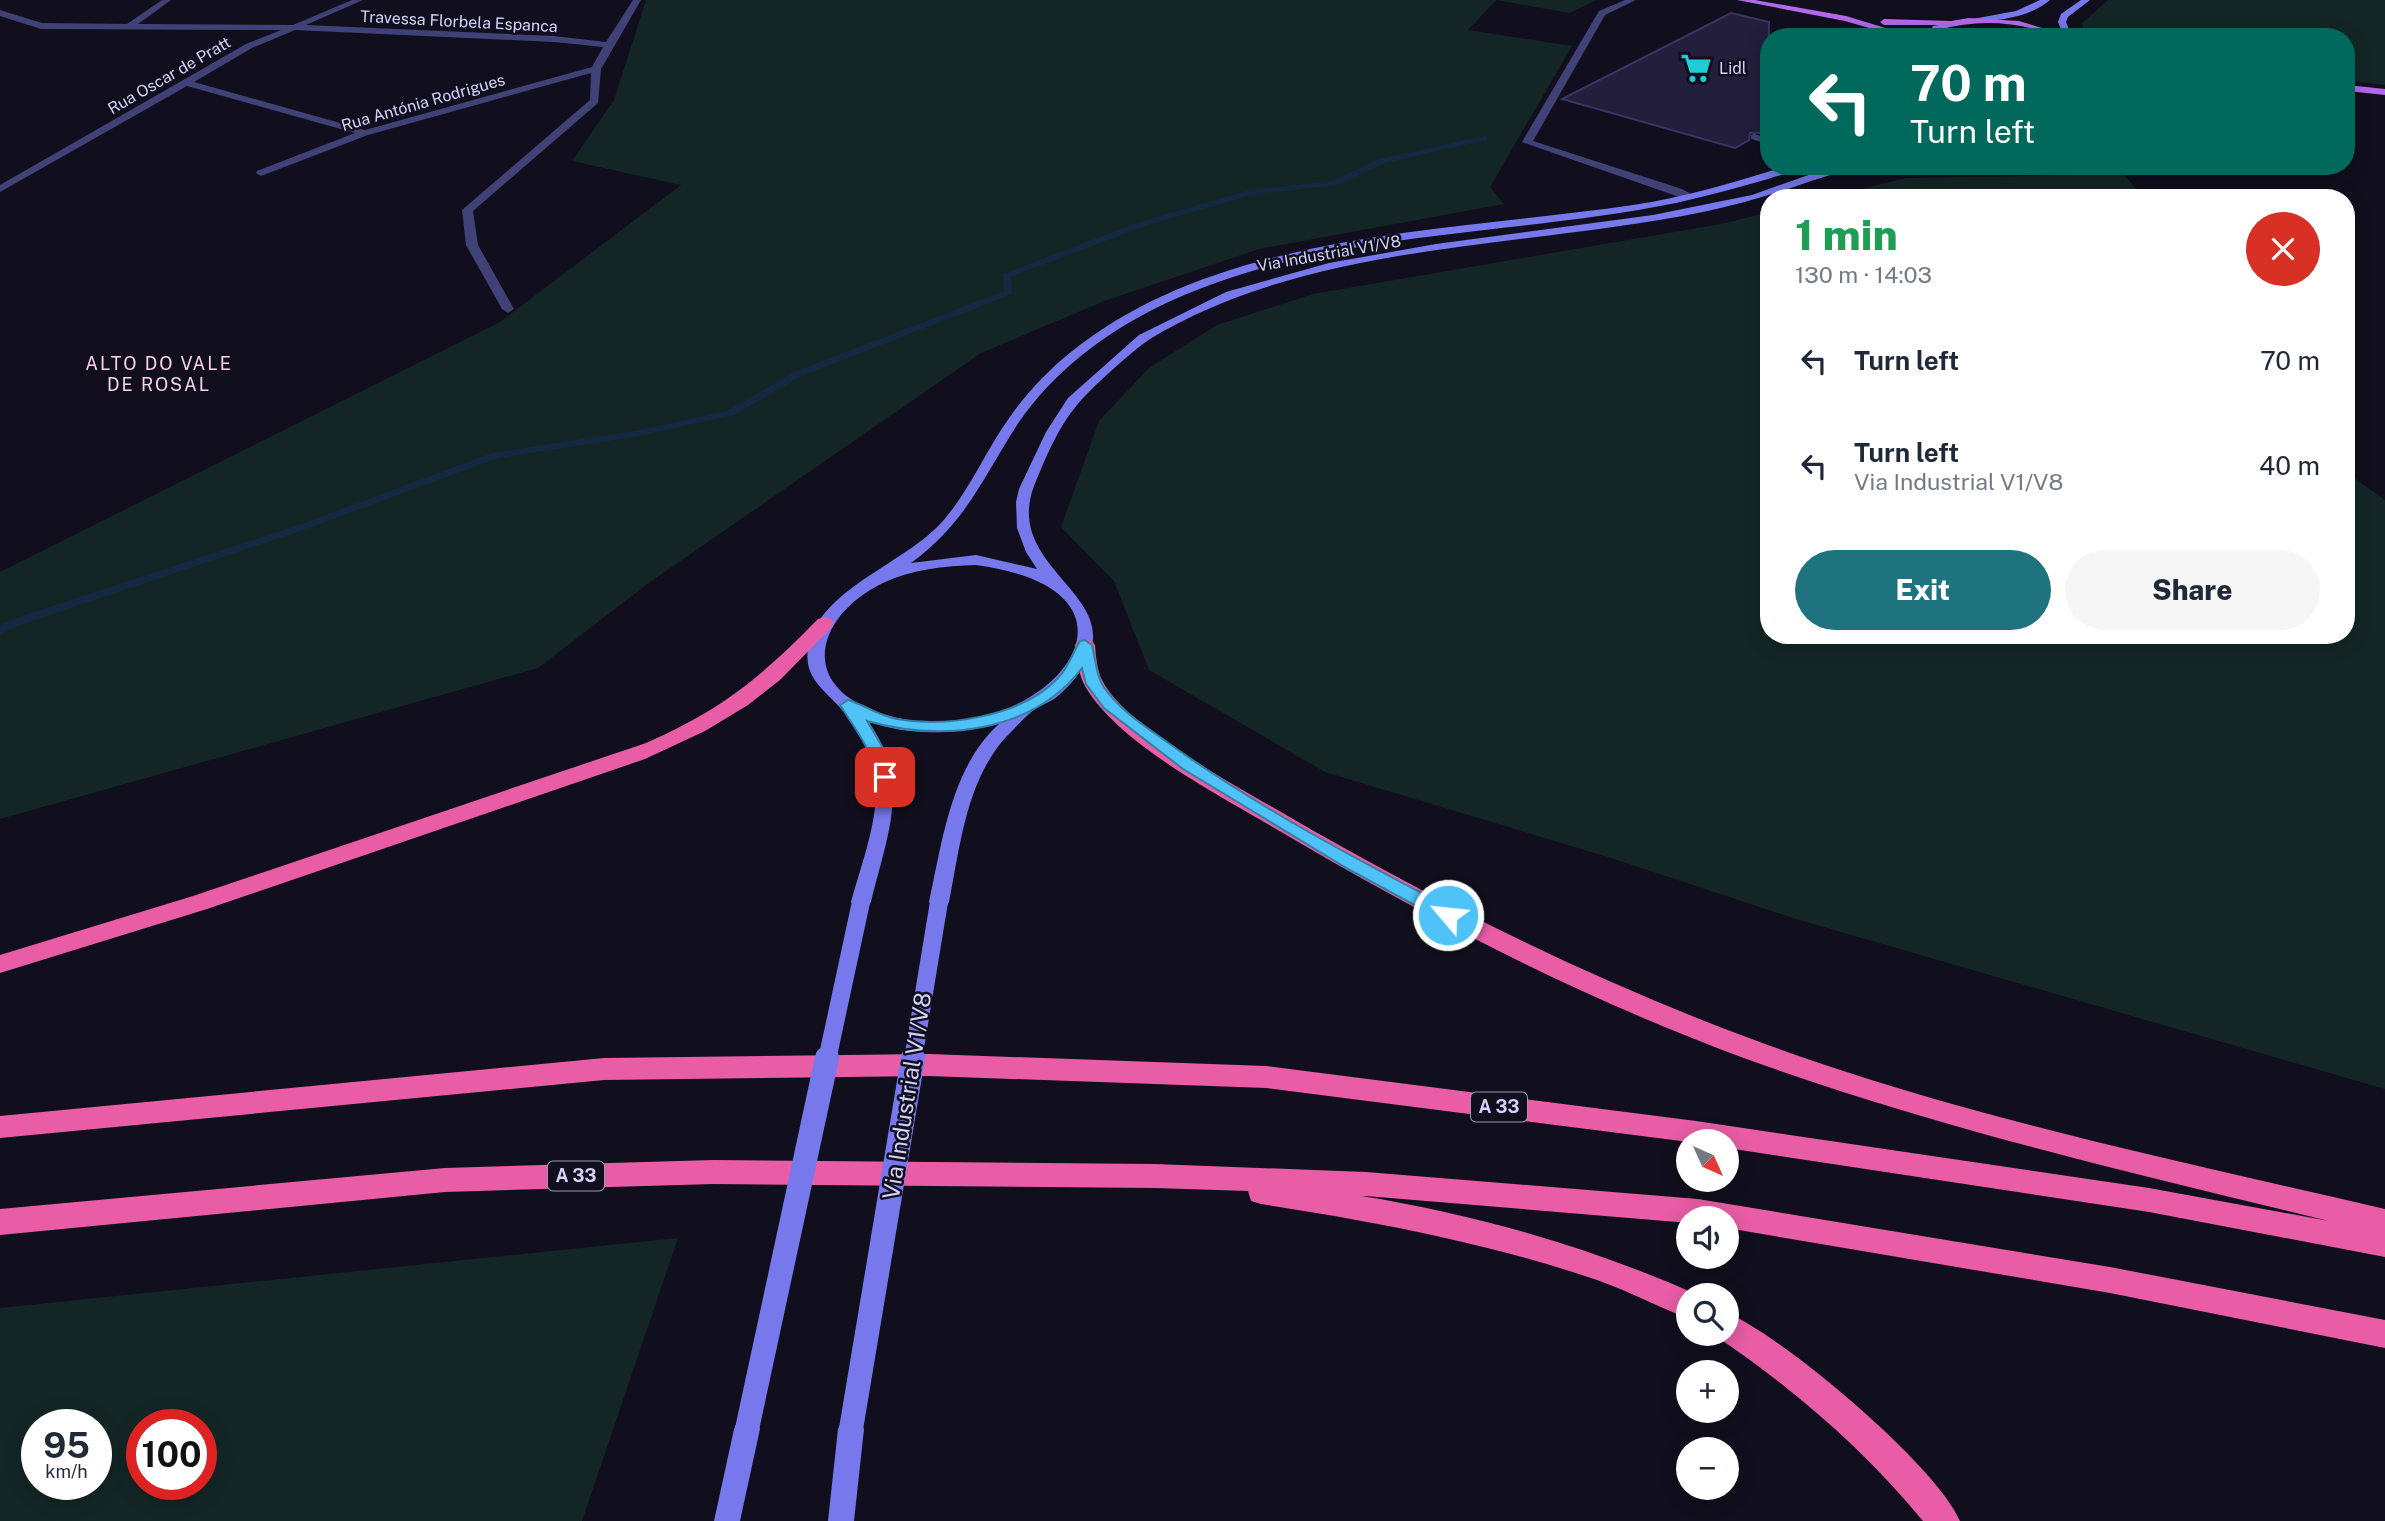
<!DOCTYPE html>
<meta charset="utf-8">
<style>
body{margin:0;font-family:"Public Sans",sans-serif;background:#f6f6f7;color:#1f2937;height:100vh;display:flex;flex-direction:column;font-size:26px;white-space:nowrap}
*{box-sizing:border-box;margin:0}
p{font-size:23px;color:#747a83}
.icon{flex:none;width:38px;height:38px;fill:none;stroke:currentColor;stroke-width:2;stroke-linecap:round;stroke-linejoin:round}
.map{position:relative;flex:1;overflow:hidden}
.side{position:absolute;left:1760px;top:189px;width:595px;height:455px;display:flex;flex-direction:column;background:#fff;border-radius:28px;box-shadow:0 4px 18px #0003}
.side>*{flex:none}
.guide{position:absolute;left:1760px;top:28px;width:595px;height:147px;border-radius:28px;box-shadow:0 4px 18px #0003;background:#00695c;color:#fff;overflow:hidden}
.needle{width:46px;rotate:135deg}
.tools{position:absolute;left:1676px;top:1129px;display:grid;gap:14px}
.tools a{display:grid;place-items:center;width:63px;height:63px;border-radius:50%;background:#fff;box-shadow:0 4px 18px #0003;font-size:35px}
.speed{position:absolute;left:21px;top:1409px;display:flex;gap:14px;font-size:35px;font-weight:700;text-align:center}
.speed>*{display:grid;place-content:center;width:91px;height:91px;border-radius:50%;background:#fff;box-shadow:0 4px 18px #0003;line-height:1}
.speed small{font-size:18px;font-weight:400}
.speed .limit{border:10px solid #d22;background:#fff;color:#111}
.pin{position:absolute;display:grid;place-items:center;width:60px;height:60px;color:#fff;margin:-30px;border-radius:14px;box-shadow:0 4px 10px #0006}
.me{position:absolute;width:77px;margin:-38px;rotate:298deg;stroke-linejoin:round;filter:drop-shadow(0 0 5px #0008)}
.turn{display:flex;align-items:center;gap:24px;height:147px;padding:0 35px;font-size:32px}
.turn .icon{width:91px;height:91px;stroke-width:2.5}
.turn b{display:block;font-size:49px;line-height:60px}
.round{display:grid;place-items:center;flex:none;width:74px;height:74px;border-radius:37px;background:#f6f6f7}
.headline{display:flex;align-items:center;justify-content:space-between;height:119px;padding:0 35px}
h1{font-size:42px;font-weight:800;line-height:52px;color:#1e9e55}
.button{display:flex;gap:14px;margin-top:auto;padding:14px 35px}
.button a{flex:1;height:80px;border-radius:42px;background:#1f737f;color:#fff;font-size:28px;font-weight:800;line-height:80px;text-align:center}
.button a+a{background:#f6f6f7;color:#1f2937}
ul{padding:0;list-style:none}
li{display:flex;align-items:center;gap:21px;height:105px;padding:0 35px}
li div{flex:1}
li b{display:block;font-size:26px}
li em{font-style:normal}
.map>svg:first-child{display:block}
.green{fill:#132625;fill-rule:evenodd}
.lines{fill:none;stroke-linecap:round;stroke-linejoin:round}
.stream{fill:#152841;fill-rule:evenodd}
.building{fill:#221e3c;stroke:#3a3364;stroke-width:2}
.lane{fill:#404176;fill-rule:evenodd}
.street{fill:#404176;fill-rule:evenodd}
.secondary{fill:#7678eb;fill-rule:evenodd}
.primary{fill:#b368e9;fill-rule:evenodd}
.highway{fill:#e85da6;fill-rule:evenodd}
.secondary-bridge-far1{stroke:#7678eb;stroke-width:18}
.secondary-bridge{stroke:#7678eb;stroke-width:24}
.route{fill:#4fc3f7;stroke:#337fa1;stroke-width:2}
.labels{text-anchor:middle;stroke-width:5;stroke-linejoin:round;paint-order:stroke}
.far-street-label{font-size:16px;fill:#d4d2f9;stroke:#110f1d}
.far-poi-label{font-size:16px;fill:#d4d2f9;stroke:#110f1d;text-anchor:start}
.far-neighbourhood-label{font-size:18px;letter-spacing:2px;fill:#f9d3ed;stroke:#110f1d}
.shield{fill:#110f1d;stroke:#9a98b7;stroke-width:2}
.shield-label{font-size:18px;font-weight:bold;fill:#d4d2f9}
.near-street-label{font-size:23px;fill:#d4d2f9;stroke:#110f1d}
</style>
<div class="map">
<svg width="2385" height="1521" viewBox="0 0 2385 1521">
<rect width="100%" height="100%" fill="#110f1d"/>
<!-- green -->
<path class="green" d="M 646,0 L 1597,0 L 1569,13 L 1496,0 L 1468,30 L 1572,46 L 1490,187 L 1504,204 L 1259,249 L 1107,300 L 981,353 L 650,582 L 538,668 L 0,819 L 0,572 L 500,322 L 681,185 L 572,161 L 614,100 Z
M 2108,0 L 2385,0 L 2385,85 L 2347,81 L 2347,37 L 2094,37 L 2084,30 L 2082,23 Z
M 2123,174 L 2145,198 L 1826,198 L 1906,178 Z
M 1769,212 L 1769,635 L 2347,635 L 2347,473 L 2385,500 L 2385,1089 L 1796,919 L 1608,857 L 1325,772 L 1149,670 L 1114,581 L 1061,527 L 1099,421 L 1149,368 L 1217,325 L 1313,294 L 1721,224 Z
M 678,1238 L 582,1521 L 0,1521 L 0,1308 ZM 96,1424 L 96,1484 L 37,1484 L 37,1424 ZM 142,1424 L 201,1424 L 201,1484 L 142,1484 Z"/>
<g class="lines">
<!-- stream -->
<path class="stream" d="M 1484,136 L 1487,136 L 1487,140 L 1385,163 L 1337,185 L 1251,195 L 1142,227 L 1011,277 L 1012,294 L 802,376 L 734,415 L 634,437 L 498,458 L 301,531 L 23,624 L 0,634 L 0,625 L 15,618 L 293,527 L 492,453 L 634,431 L 727,411 L 794,372 L 1004,291 L 1003,274 L 1136,223 L 1250,190 L 1332,181 L 1379,159 Z"/>
</g>
<!-- building -->
<path class="building" d="M 1731,13 L 1769,22 L 1769,128 L 1761,133 L 1750,133 L 1749,140 L 1735,148 L 1562,99 Z"/>
<g class="lines">
<!-- lane -->
<path class="lane" d="M 1625,0 L 1636,0 L 1605,15 L 1533,141 L 1682,189 L 1693,195 L 1693,199 L 1685,199 L 1522,142 L 1599,11 Z
M 1754,134 L 1769,138 L 1769,144 L 1751,139 L 1751,135 Z"/>
<!-- street -->
<path class="street" d="M 162,0 L 171,0 L 138,24 L 293,25 L 352,0 L 363,0 L 306,25 L 554,36 L 606,42 L 633,0 L 641,0 L 601,69 L 598,103 L 473,211 L 478,245 L 514,309 L 508,313 L 502,309 L 466,245 L 462,210 L 590,100 L 591,73 L 368,135 L 261,176 L 256,173 L 257,171 L 355,133 L 187,86 L 0,192 L 0,185 L 246,44 L 281,30 L 41,29 L 0,16 L 0,10 L 42,23 L 127,24 ZM 295,30 L 554,42 L 603,47 L 592,67 L 365,130 L 194,82 L 252,48 Z"/>
<!-- secondary -->
<path class="secondary" d="M 2040,0 L 2050,0 C 2029,18 1998,20 1971,23 L 1967,20 L 2016,11 Z
M 2081,0 L 2090,0 L 2068,17 L 2066,22 L 2072,37 L 2064,37 L 2058,22 L 2061,14 Z
M 1786,166 L 1802,166 C 1793,173 1779,175 1768,179 C 1737,188 1707,196 1676,203 C 1503,238 1317,229 1156,308 C 1102,335 1053,373 1019,422 C 983,477 967,522 911,563 L 976,555 L 1037,569 L 1026,552 L 1017,528 L 1016,502 L 1019,489 L 1046,432 L 1068,398 L 1139,335 L 1226,292 L 1329,263 L 1436,244 L 1653,215 L 1752,195 L 1834,166 L 1850,166 C 1839,173 1824,177 1811,181 C 1775,194 1740,204 1703,212 C 1521,249 1312,241 1150,339 C 1133,350 1090,389 1077,405 C 1058,427 1045,459 1034,486 C 1005,563 1109,591 1091,649 C 1085,668 1070,687 1054,699 C 1046,704 1036,707 1030,713 C 1023,719 1013,730 1006,737 C 966,781 960,847 949,902 L 946,907 L 939,909 L 932,907 L 929,902 C 942,843 951,767 999,724 C 956,734 910,737 868,721 C 912,783 887,835 871,902 L 868,907 L 861,909 L 854,907 L 851,902 C 863,858 884,807 873,762 C 868,744 856,726 844,712 C 825,689 799,677 810,640 C 826,587 905,563 942,522 C 964,497 979,466 996,438 C 1016,405 1041,376 1071,352 C 1221,231 1450,232 1633,205 C 1685,197 1735,182 1786,166 ZM 976,565 C 1189,594 1025,770 872,710 C 795,679 822,612 883,583 C 912,569 944,566 976,565 Z
M 747,1416 L 756,1420 L 760,1429 L 740,1521 L 714,1521 L 734,1429 L 738,1420 Z
M 851,1416 L 860,1420 L 864,1429 L 854,1521 L 828,1521 L 838,1429 L 842,1420 Z"/>
<!-- primary -->
<path class="primary" d="M 1737,0 L 1755,0 L 1846,16 L 1915,37 L 1900,37 L 1845,21 Z
M 1969,18 L 2019,21 L 2072,37 C 2058,37 2047,32 2034,29 C 2002,21 1971,21 1939,30 L 1934,37 L 1926,37 L 1933,26 L 1939,25 L 1884,25 L 1880,22 L 1884,19 L 1951,21 Z
M 2347,85 L 2385,89 L 2385,95 L 2347,91 Z"/>
<!-- highway -->
<path class="highway" d="M 825,617 L 832,619 L 834,623 L 832,627 L 780,680 L 748,705 L 705,731 L 645,759 L 207,909 L 0,973 L 0,955 L 193,896 L 646,743 C 723,709 760,678 818,619 Z
M 1085,639 L 1092,641 L 1095,645 C 1096,657 1097,670 1102,680 C 1124,726 1236,786 1281,812 C 1434,901 1591,980 1757,1041 C 1960,1116 2175,1160 2385,1209 L 2385,1257 L 2149,1212 L 1727,1148 L 1727,1141 L 1689,1142 L 1266,1088 L 929,1076 L 604,1080 L 0,1138 L 0,1116 L 604,1058 L 929,1054 L 1266,1066 L 1696,1121 L 2149,1188 L 2329,1221 C 2131,1173 1933,1127 1741,1057 C 1577,996 1421,915 1271,826 C 1215,793 1117,742 1085,686 C 1078,673 1077,659 1075,645 L 1078,641 Z
M 713,1160 L 1155,1164 L 1366,1172 L 1698,1199 L 2110,1267 L 2385,1320 L 2385,1348 L 2110,1293 L 1727,1228 L 1727,1218 L 1689,1218 L 1689,1223 L 1366,1196 L 1362,1196 C 1478,1215 1590,1247 1698,1295 L 1689,1295 L 1689,1319 C 1654,1305 1621,1287 1585,1276 C 1479,1241 1371,1221 1261,1204 L 1251,1201 L 1248,1191 L 1155,1188 L 713,1184 L 445,1192 L 0,1235 L 0,1209 L 445,1168 Z
M 1727,1313 C 1782,1335 1938,1467 1960,1521 L 1923,1521 C 1864,1449 1794,1389 1717,1337 L 1715,1334 L 1727,1334 Z"/>
<!-- secondary-bridge-far1 -->
<path class="secondary-bridge-far1" d="M 827,1060 L 861,902
M 913,1060 L 939,902"/>
<!-- secondary-bridge -->
<path class="secondary-bridge" d="M 747,1429 L 827,1058
M 851,1429 L 913,1058"/>
</g>
<!-- route -->
<path class="route" d="M 1085,640 L 1092,645 C 1095,657 1096,675 1103,686 C 1119,710 1145,726 1167,742 C 1257,807 1356,859 1454,910 L 1457,915 L 1454,920 L 1442,920 L 1348,869 L 1183,769 L 1104,708 L 1086,684 L 1082,668 C 1032,733 942,742 867,721 L 889,758 L 893,777 L 885,782 L 877,777 C 871,748 855,729 840,705 L 848,700 C 865,705 879,716 897,719 C 946,728 1023,716 1058,678 C 1069,667 1072,654 1080,641 Z"/>
<!-- icons -->
<defs>
<g id="supermarket-bare" transform="scale(2.415)"><path d="M-6-5.5h2.5l.6 2H6L4.5 2H-2.5L-4.4-4H-6ZM-1.5 3.2a1.3 1.3 0 1 0 .1 0ZM3 3.2a1.3 1.3 0 1 0 .1 0Z" fill="#1fcdd7" stroke="#110f1d" stroke-width="2.5" paint-order="stroke"/></g>
</defs>
<g fill-rule="evenodd">
<use href="#supermarket-bare" x="1696" y="68"/>
</g>
<g class="labels">
<!-- far-street labels -->
<g class="far-street-label">
<text transform="translate(459 21) rotate(3)" y="6">Travessa Florbela Espanca</text>
<text transform="translate(169 75) rotate(-30)" y="6">Rua Oscar de Pratt</text>
<text transform="translate(423 102) rotate(-16)" y="6">Rua Antónia Rodrigues</text>
<text transform="translate(1329 253) rotate(-10)" y="6">Via Industrial V1/V8</text>
</g>
<!-- far-poi labels -->
<g class="far-poi-label">
<text x="1719" y="74">Lidl</text>
</g>
<!-- far-neighbourhood labels -->
<g class="far-neighbourhood-label">
<text x="159" y="370">ALTO DO VALE<tspan x="159" dy="21">DE ROSAL</tspan></text>
</g>
<!-- shield labels -->
<g class="shield">
<rect x="1471" y="1092.5" width="56" height="29" rx="5"/>
<rect x="548" y="1161.5" width="56" height="29" rx="5"/>
</g>
<g class="shield-label">
<text x="1499" y="1113">A 33</text>
<text x="576" y="1182">A 33</text>
</g>
<!-- near-street labels -->
<g class="near-street-label">
<text transform="translate(907 1096) rotate(-81)" y="8">Via Industrial V1/V8</text>
</g>
</g>
</svg>
<div class="tools">
<a><svg class="needle" viewBox="-14 -14 28 28"><path d="M0-13l5 13h-10z" fill="#e53935"/><path d="M0 13l5-13h-10z" fill="#747a83"/></svg></a>
<a><svg class="icon" aria-label="sound" viewBox="0 0 24 24"><path d="M4 9h4l5-4v14l-5-4H4zM17 9q2 3 0 6"/></svg></a>
<a><svg class="icon" aria-label="search" viewBox="0 0 24 24"><circle cx="10" cy="10" r="6"/><path d="M15 15l6 6"/></svg></a>
<a>+</a>
<a>−</a>
</div>
<div class="speed"><div>95<small>km/h</small></div><div class="limit">100</div></div>
<div class="pin" style="left:885px;top:777px;background:#d93025"><svg class="icon" aria-label="arrive" viewBox="0 0 24 24"><path d="M6 21V4h12l-3 4 3 4H6"/></svg></div>
<svg class="me" style="left:1448px;top:915px" viewBox="-20 -20 40 40"><circle r="17" fill="#4fc3f7" stroke="#fff" stroke-width="3"/><path d="M0-11L8 9 0 5-8 9z" fill="#fff"/></svg>
<div class="guide">
<div class="turn"><svg class="icon" aria-label="left" viewBox="0 0 24 24"><path d="M17 20v-9H6M10 6l-5 5 5 5"/></svg><div><b>70 m</b>Turn left</div></div>
</div>
<section class="side">
<div class="headline"><div><h1>1 min</h1><p>130 m · 14:03</p></div><a class="round" style="background:#d93025;color:#fff"><svg class="icon" aria-label="close" viewBox="0 0 24 24"><path d="M6 6l12 12M18 6L6 18"/></svg></a></div>
<ul>
<li><svg class="icon" aria-label="left" viewBox="0 0 24 24"><path d="M17 20v-9H6M10 6l-5 5 5 5"/></svg><div><b>Turn left</b></div><em>70 m</em></li>
<li><svg class="icon" aria-label="left" viewBox="0 0 24 24"><path d="M17 20v-9H6M10 6l-5 5 5 5"/></svg><div><b>Turn left</b><p>Via Industrial V1/V8</p></div><em>40 m</em></li>
</ul>
<div class="button"><a>Exit</a><a>Share</a></div>
</section>
</div>
